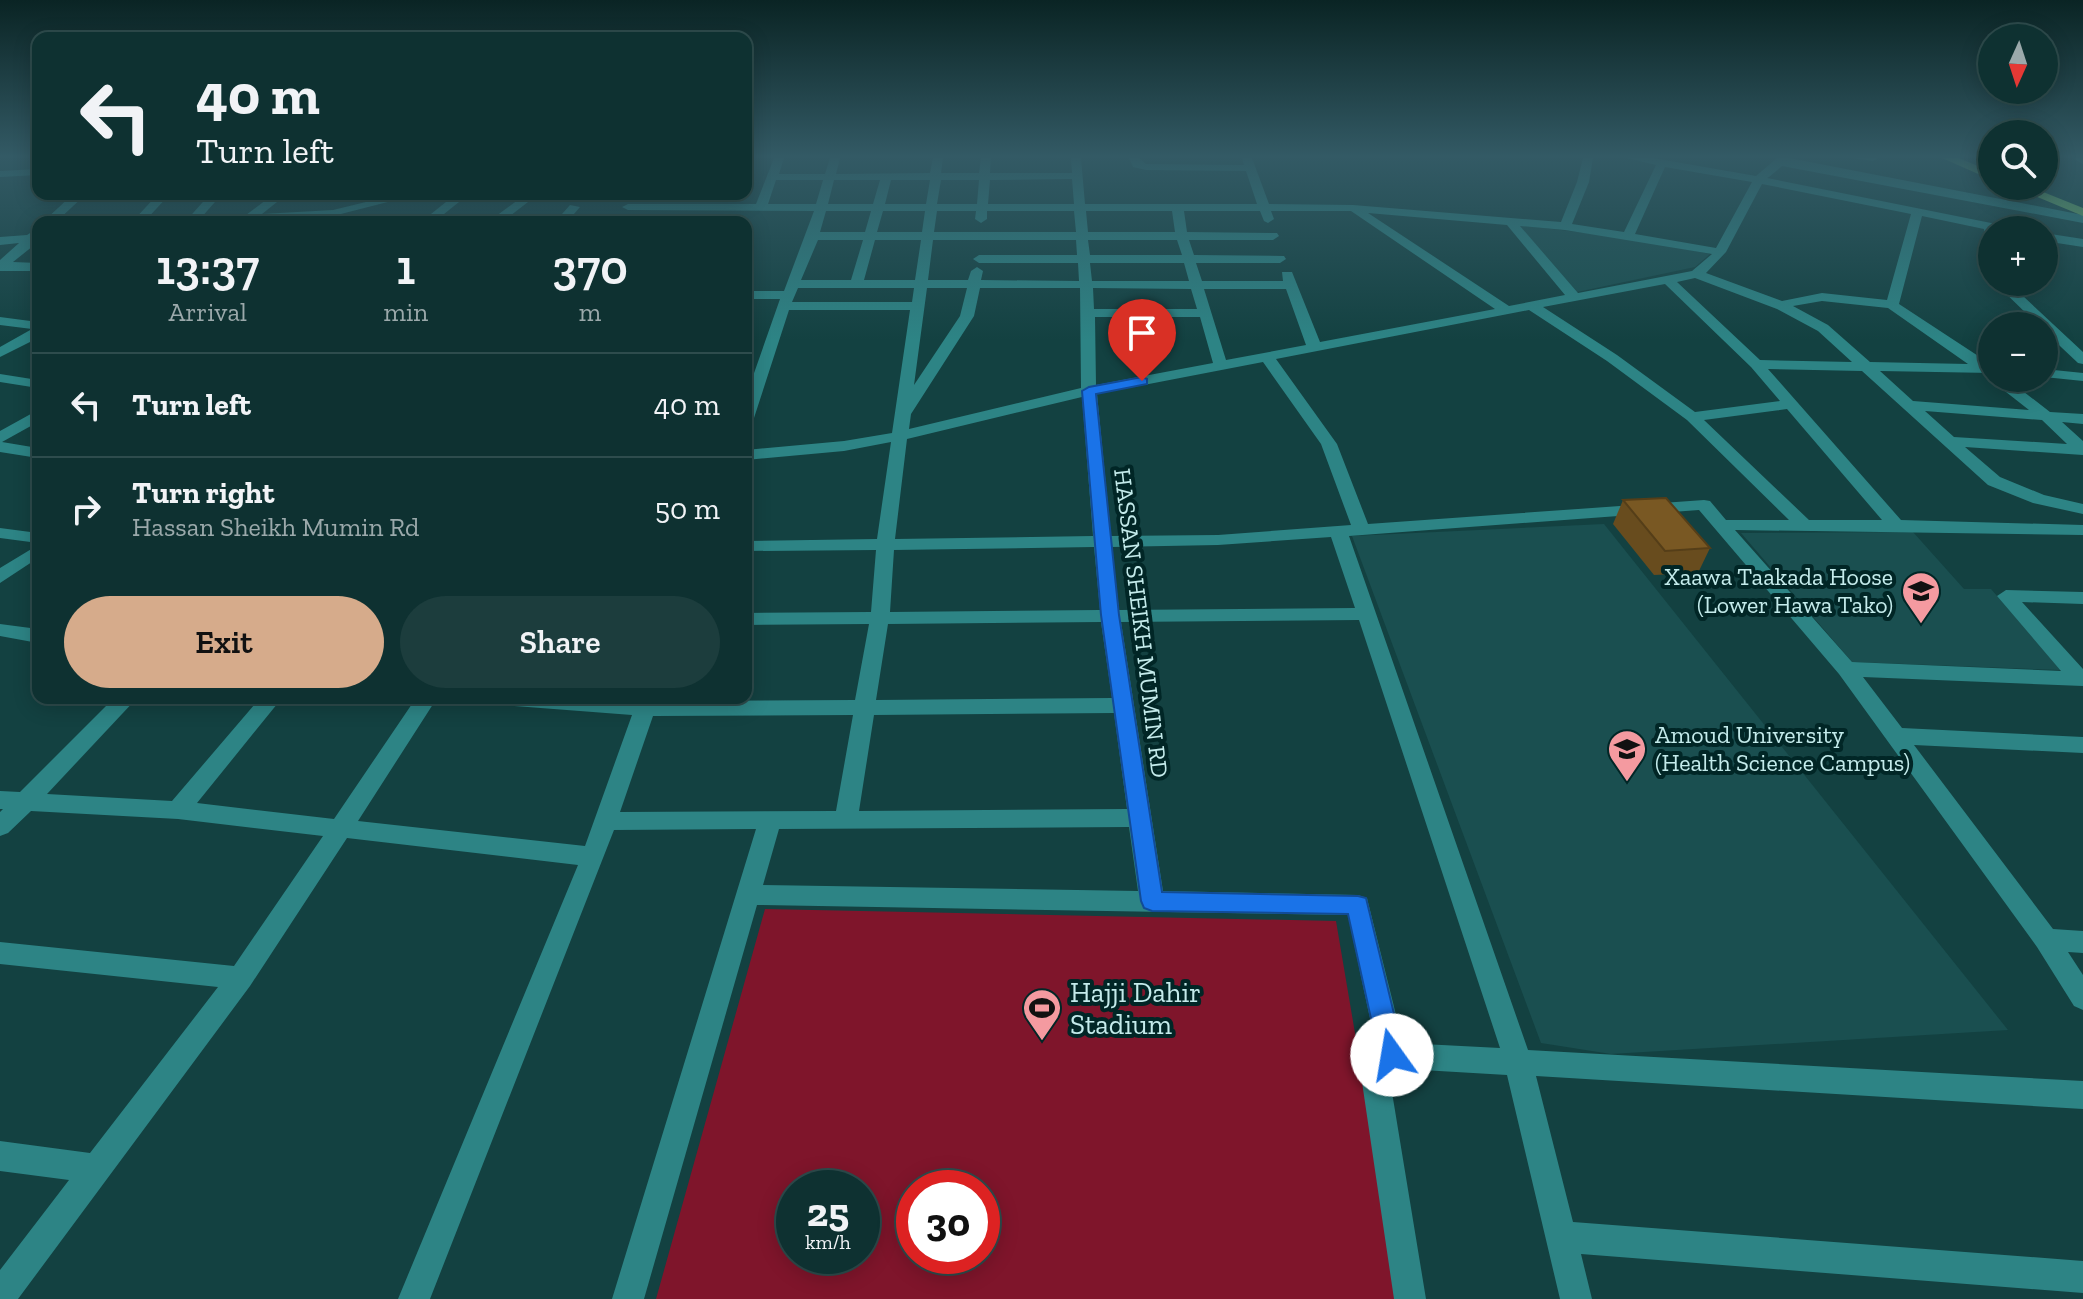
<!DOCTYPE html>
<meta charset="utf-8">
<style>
body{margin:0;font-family:"Zilla Slab",serif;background:#1c3d3d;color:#f1f3f6;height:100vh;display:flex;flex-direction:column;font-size:30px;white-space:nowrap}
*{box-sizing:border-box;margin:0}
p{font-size:26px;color:#9ba9ab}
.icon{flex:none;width:44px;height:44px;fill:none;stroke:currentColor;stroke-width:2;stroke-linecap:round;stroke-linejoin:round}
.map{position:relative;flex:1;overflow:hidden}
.details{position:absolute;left:32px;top:216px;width:720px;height:488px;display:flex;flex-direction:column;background:#0e3131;border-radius:16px;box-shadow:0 4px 20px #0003,0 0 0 2px #2e4c4d}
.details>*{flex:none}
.guide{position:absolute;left:32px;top:32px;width:720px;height:168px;border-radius:16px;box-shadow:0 4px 20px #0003,0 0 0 2px #2e4c4d;background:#0e3131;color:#f1f3f6;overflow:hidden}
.needle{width:52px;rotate:183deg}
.controls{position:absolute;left:1978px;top:24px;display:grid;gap:16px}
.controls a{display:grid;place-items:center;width:80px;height:80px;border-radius:50%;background:#0e3131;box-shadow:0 4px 20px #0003,0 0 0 2px #2e4c4d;font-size:40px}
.speed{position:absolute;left:776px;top:1170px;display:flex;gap:16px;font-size:40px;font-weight:700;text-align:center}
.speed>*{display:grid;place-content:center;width:104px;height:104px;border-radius:50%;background:#0e3131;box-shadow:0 4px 20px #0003,0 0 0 2px #2e4c4d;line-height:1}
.speed small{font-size:20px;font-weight:400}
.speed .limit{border:12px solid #d22;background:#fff;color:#111}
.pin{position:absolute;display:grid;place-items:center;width:68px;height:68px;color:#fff;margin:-82px -34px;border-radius:50% 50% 50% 0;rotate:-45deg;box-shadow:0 0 8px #0007}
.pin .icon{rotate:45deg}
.me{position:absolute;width:88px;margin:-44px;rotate:347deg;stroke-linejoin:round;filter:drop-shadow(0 0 6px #0008)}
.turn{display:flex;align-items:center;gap:28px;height:168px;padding:0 32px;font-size:36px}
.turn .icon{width:104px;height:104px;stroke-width:2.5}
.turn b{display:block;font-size:56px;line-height:68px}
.eta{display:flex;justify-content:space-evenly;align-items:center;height:136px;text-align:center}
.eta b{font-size:48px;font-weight:600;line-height:56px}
.primary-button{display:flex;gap:16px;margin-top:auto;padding:16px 32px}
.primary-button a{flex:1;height:92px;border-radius:48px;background:#d6ab8b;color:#111;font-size:32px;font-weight:600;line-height:92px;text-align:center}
.primary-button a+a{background:#1c3d3d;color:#f1f3f6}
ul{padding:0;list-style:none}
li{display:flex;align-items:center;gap:24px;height:104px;padding:0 32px;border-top:2px solid #2e4c4d}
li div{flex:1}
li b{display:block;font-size:30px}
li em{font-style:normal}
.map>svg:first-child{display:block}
.built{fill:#1a4f50}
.green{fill:#7f152b;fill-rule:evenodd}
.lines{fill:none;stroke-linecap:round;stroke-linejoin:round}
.minor{fill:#2d8485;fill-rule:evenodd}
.trunk{fill:#76bf68;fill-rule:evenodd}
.wall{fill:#684c1e}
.building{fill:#795823;stroke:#553e18;stroke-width:2}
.route{fill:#1a73e8;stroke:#114b97;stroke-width:2}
.labels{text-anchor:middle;stroke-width:8;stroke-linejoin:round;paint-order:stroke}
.poi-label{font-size:24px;fill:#c4ebeb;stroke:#012626;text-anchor:end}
.street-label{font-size:24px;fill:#c4ebeb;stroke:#012626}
.near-poi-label{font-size:28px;fill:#c4ebeb;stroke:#012626;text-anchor:start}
</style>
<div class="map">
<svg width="2083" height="1299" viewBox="0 0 2083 1299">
<rect width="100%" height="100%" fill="#134141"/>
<!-- built -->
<path class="built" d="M 1517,225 L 1629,238 L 1710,254 L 1695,267 L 1577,292 Z
M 1604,524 L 2008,1030 L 1611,1054 L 1541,1043 L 1352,536 Z
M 1913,532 L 1964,589 L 1991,589 L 2061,670 L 1852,662 L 1741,533 Z"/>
<!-- green -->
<path class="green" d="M 765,909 L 1336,921 L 1377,1163 L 1397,1299 L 656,1299 ZM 794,1188 L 862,1188 L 862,1256 L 794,1256 ZM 914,1188 L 982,1188 L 982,1256 L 914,1256 Z"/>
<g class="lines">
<!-- minor -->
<path class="minor" d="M 774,158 L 784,158 L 779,174 L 825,174 L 830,158 L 840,158 L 836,174 L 930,173 L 933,158 L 943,158 L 941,173 L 979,173 L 981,158 L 991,158 L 990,173 L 1072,173 L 1071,158 L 1081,158 L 1085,204 L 1257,204 L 1246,171 L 1146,170 L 1133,167 L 1129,158 L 1139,158 L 1146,164 L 1244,165 L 1242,158 L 1252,158 L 1269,204 L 1353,205 L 1561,222 L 1577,182 L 1583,158 L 1593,158 L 1589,182 L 1572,224 L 1624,232 L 1656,165 L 1627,158 L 1653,158 L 1756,176 L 1777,158 L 1789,158 L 2083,215 L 2083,223 L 1782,166 L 1769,177 L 1767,178 L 2011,227 L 2013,230 L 1992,230 L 1992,279 L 1986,275 L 1984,229 L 1922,216 L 1899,304 L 1992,365 L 1992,373 L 1880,371 L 1913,401 L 2029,410 L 1992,381 L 1992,375 L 1992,378 L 2006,378 L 2050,412 L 2083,414 L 2083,424 L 2062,422 L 2083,441 L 2083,455 L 1965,447 L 2000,477 L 2044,495 L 2083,504 L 2083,514 L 2033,503 L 1988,485 L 1862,371 L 1768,369 L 1901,520 L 2083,525 L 2083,535 L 1735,530 L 1852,662 L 2061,671 L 1997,596 L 2006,590 L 2083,592 L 2083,604 L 2022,602 L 2083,669 L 2083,686 L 1863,677 L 1902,728 L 2083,737 L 2083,753 L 1914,745 L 2053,929 L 2083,931 L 2083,953 L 2068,952 L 2083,975 L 2083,1010 L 2074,1006 L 2037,947 L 1839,674 L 1699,510 L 1349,536 L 1528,1050 L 2083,1081 L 2083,1109 L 1536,1076 L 1573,1222 L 2083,1261 L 2083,1293 L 1581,1254 L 1592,1299 L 1560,1299 L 1507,1075 L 1388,1068 L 1426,1299 L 1394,1299 L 1358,1055 L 1362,1046 L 1375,1042 L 1348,915 L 757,905 L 644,1299 L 612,1299 L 756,829 L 614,830 L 430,1299 L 398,1299 L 578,865 L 347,838 L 250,986 L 18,1299 L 0,1299 L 0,1270 L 69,1180 L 0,1171 L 0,1141 L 90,1153 L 218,987 L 0,964 L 0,942 L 234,966 L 323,836 L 178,819 L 31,811 L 8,833 L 0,836 L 0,812 L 3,809 L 0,809 L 0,791 L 20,792 L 114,698 L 137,698 L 47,794 L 172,801 L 260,698 L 282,698 L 197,803 L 334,819 L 416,698 L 437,698 L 358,821 L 585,846 L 632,715 L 500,705 L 493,703 L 490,698 L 637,701 L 639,698 L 659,698 L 658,701 L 855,700 L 869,624 L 746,625 L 746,613 L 871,612 L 876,550 L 746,551 L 746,541 L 877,539 L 891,442 L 844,451 L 746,460 L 746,450 L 844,441 L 892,433 L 910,310 L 789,310 L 754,418 L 746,423 L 746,396 L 780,299 L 746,299 L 746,291 L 784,291 L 814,211 L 628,210 L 622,207 L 628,204 L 756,204 ZM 1665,167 L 1752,182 L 1716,248 L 1635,234 ZM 1072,179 L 1074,204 L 988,204 L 990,180 ZM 776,180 L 823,180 L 816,204 L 768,204 ZM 834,180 L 880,180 L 873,204 L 828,204 ZM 891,180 L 930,180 L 926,204 L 885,204 ZM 941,180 L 979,180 L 977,204 L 937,204 ZM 1762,184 L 1911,214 L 1887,300 L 1822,293 L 1782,301 L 1706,273 L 1726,252 ZM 826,211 L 871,211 L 865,232 L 820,232 ZM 883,211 L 925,211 L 922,232 L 877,232 ZM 937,211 L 976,211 L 975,219 L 981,223 L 987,219 L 987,211 L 1074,211 L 1076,232 L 934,232 ZM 1086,211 L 1172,211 L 1175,232 L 1088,232 ZM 1184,211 L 1260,211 L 1264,221 L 1268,223 L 1274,219 L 1271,211 L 1351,211 L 1495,309 L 1320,342 L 1292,272 L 1282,272 L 1283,281 L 1202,281 L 1196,263 L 1280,263 L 1286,259 L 1284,256 L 1194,255 L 1189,240 L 1273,240 L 1279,236 L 1277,233 L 1187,232 ZM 1368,213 L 1507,225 L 1565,295 L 1509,306 ZM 1520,226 L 1565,230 L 1712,254 L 1692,271 L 1578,293 ZM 818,240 L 863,240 L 851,280 L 801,280 ZM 875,240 L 921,240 L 915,280 L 864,280 ZM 933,240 L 1076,240 L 1077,255 L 979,255 L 973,259 L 979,263 L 1078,263 L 1079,281 L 981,280 L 983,271 L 977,267 L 971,271 L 968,280 L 928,280 ZM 1088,240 L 1177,240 L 1182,255 L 1090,255 ZM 1090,263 L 1184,263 L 1189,281 L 1092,281 ZM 1695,278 L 1777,309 L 1818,331 L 1852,362 L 1760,360 L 1677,282 ZM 1665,284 L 1751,367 L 1780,401 L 1695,412 L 1617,355 L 1543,307 ZM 798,288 L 914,288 L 912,302 L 792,302 ZM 927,288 L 967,288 L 960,316 L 914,385 ZM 980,288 L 1080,288 L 1081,388 L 909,429 L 911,414 L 974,316 ZM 1093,288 L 1191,289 L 1197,309 L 1094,309 ZM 1204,289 L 1286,289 L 1306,345 L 1226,360 ZM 1822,301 L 1888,308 L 1968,364 L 1870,362 L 1828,325 L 1793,306 ZM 1529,310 L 1607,361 L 1687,420 L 1789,520 L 1726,520 L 1710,501 L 1704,500 L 1368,524 L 1337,444 L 1276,359 ZM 1095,317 L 1200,317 L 1213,363 L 1096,385 ZM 1263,362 L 1321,444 L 1351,525 L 1218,535 L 1111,536 L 1097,394 ZM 1082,397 L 1093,536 L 895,539 L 907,439 ZM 1787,409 L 1882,520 L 1809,520 L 1704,420 ZM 1925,411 L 2042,420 L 2067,444 L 1954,437 ZM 1331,537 L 1355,608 L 1119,610 L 1112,547 L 1218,545 ZM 1094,547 L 1100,610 L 890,612 L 894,550 ZM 1359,620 L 1500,1048 L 1403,1043 L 1367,898 L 1358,895 L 1163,891 L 1121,622 ZM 1101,622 L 1112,698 L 876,700 L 888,624 ZM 1114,713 L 1127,809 L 859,811 L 874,715 ZM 853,715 L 836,811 L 620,812 L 653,716 ZM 1129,827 L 1138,891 L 763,885 L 779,829 Z
M 1852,158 L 1878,158 L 1873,161 Z
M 2073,158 L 2083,158 L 2083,164 Z
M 38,169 L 38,175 L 0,177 L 0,171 Z
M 73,194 L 86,194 L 56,222 L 43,222 Z
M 158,194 L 170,194 L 144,222 L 132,222 Z
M 210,194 L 222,194 L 200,219 L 246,215 L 274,194 L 287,194 L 262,214 L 333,210 L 399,194 L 419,194 L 333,216 L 253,222 L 185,222 Z
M 456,194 L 469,194 L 434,222 L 421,222 Z
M 518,200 L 528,202 L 502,222 L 488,222 Z
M 570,205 L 580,207 L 567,222 L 555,222 Z
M 38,228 L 38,242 L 13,262 L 38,263 L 38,271 L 0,271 L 0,260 L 19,243 L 0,245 L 0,237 L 27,235 Z
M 2044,233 L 2083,239 L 2083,247 L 2044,241 Z
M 1994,282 L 2008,282 L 2083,352 L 2083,364 L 2078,363 L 2044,331 L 2044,326 L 2039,326 Z
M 0,317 L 38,322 L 38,338 L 0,357 L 0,347 L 32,329 L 0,325 Z
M 2044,369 L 2083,373 L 2083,381 L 2044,377 Z
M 0,374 L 38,380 L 38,388 L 0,382 Z
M 38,410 L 38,422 L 2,442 L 38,448 L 38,458 L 0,452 L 0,431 Z
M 0,528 L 38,533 L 38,543 L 0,538 Z
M 38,545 L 38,558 L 0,583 L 0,568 Z
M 0,624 L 38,629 L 38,643 L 0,636 Z"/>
<!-- trunk -->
<path class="trunk" d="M 1942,158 L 1959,158 L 1992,172 L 1992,180 Z
M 2011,186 L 2028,186 L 2083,208 L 2083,216 Z"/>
</g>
<!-- wall -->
<path class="wall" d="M 1623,500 L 1710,548 L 1698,573 L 1654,575 L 1613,524 Z"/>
<!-- building -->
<path class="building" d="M 1666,498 L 1710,548 L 1665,551 L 1623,500 Z"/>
<!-- sky -->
<linearGradient id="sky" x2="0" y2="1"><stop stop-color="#0a2424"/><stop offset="0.46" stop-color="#335a65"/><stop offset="1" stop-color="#335a65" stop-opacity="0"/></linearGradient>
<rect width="2083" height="340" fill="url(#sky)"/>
<!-- route -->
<path class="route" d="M 1142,377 L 1147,379 L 1147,384 L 1096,394 L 1119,615 L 1162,892 L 1358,896 L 1366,898 L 1404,1055 L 1401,1064 L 1392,1067 L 1383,1064 L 1379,1055 L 1348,914 L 1152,911 L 1144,908 L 1141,901 L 1101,615 L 1082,391 L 1089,387 Z"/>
<!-- icons -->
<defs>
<g id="school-pin" transform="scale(2)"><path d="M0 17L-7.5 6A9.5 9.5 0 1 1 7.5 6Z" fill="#f49aa0" stroke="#012626"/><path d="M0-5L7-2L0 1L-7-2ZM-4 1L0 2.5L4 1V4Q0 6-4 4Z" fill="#111"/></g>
<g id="university-pin" transform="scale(2)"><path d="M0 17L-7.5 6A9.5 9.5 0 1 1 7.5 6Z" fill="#f49aa0" stroke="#012626"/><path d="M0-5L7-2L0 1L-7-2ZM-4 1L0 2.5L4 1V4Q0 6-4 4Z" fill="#111"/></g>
<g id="stadium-pin" transform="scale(2)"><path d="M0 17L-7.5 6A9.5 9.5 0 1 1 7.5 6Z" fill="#f49aa0" stroke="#012626"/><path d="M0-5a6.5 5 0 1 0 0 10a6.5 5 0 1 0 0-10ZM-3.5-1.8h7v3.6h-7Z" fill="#111"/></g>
</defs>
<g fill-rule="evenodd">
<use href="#school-pin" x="1921" y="591"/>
<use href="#university-pin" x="1627" y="749"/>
<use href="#stadium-pin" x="1042" y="1008"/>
</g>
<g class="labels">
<!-- poi labels -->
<g class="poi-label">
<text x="1893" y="585">Xaawa Taakada Hoose<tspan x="1893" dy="28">(Lower Hawa Tako)</tspan></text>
<text x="1655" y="743" text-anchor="start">Amoud University<tspan x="1655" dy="28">(Health Science Campus)</tspan></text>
</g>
<!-- street labels -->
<g class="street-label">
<text transform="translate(1141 623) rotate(83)" y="8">HASSAN SHEIKH MUMIN RD</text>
</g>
<!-- near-poi labels -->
<g class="near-poi-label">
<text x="1070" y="1002">Hajji Dahir<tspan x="1070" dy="32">Stadium</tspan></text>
</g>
</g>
</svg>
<div class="controls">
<a><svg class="needle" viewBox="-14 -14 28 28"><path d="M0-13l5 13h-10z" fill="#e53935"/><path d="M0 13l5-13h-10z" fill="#9ba9ab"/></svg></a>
<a><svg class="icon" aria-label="search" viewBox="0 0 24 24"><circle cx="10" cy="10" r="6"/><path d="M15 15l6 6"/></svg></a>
<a>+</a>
<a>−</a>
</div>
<div class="speed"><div>25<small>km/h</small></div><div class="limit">30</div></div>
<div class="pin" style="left:1142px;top:381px;background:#d93025"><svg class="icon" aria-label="arrive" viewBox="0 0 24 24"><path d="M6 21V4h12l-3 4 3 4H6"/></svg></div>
<svg class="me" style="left:1392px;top:1055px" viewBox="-20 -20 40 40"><circle r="19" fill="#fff"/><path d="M0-13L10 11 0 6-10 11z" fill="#1a73e8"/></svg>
<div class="guide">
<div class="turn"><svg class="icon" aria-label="left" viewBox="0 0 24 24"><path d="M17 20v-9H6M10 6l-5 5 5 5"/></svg><div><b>40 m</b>Turn left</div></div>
</div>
<section class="details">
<div class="eta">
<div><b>13:37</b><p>Arrival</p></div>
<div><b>1</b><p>min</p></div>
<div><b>370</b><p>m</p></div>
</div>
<ul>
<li><svg class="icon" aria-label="left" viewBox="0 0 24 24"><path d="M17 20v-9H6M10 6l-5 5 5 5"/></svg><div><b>Turn left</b></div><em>40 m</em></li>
<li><svg class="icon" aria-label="right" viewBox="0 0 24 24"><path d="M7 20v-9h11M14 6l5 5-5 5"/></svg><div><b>Turn right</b><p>Hassan Sheikh Mumin Rd</p></div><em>50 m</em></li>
</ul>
<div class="primary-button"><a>Exit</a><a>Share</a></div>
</section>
</div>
